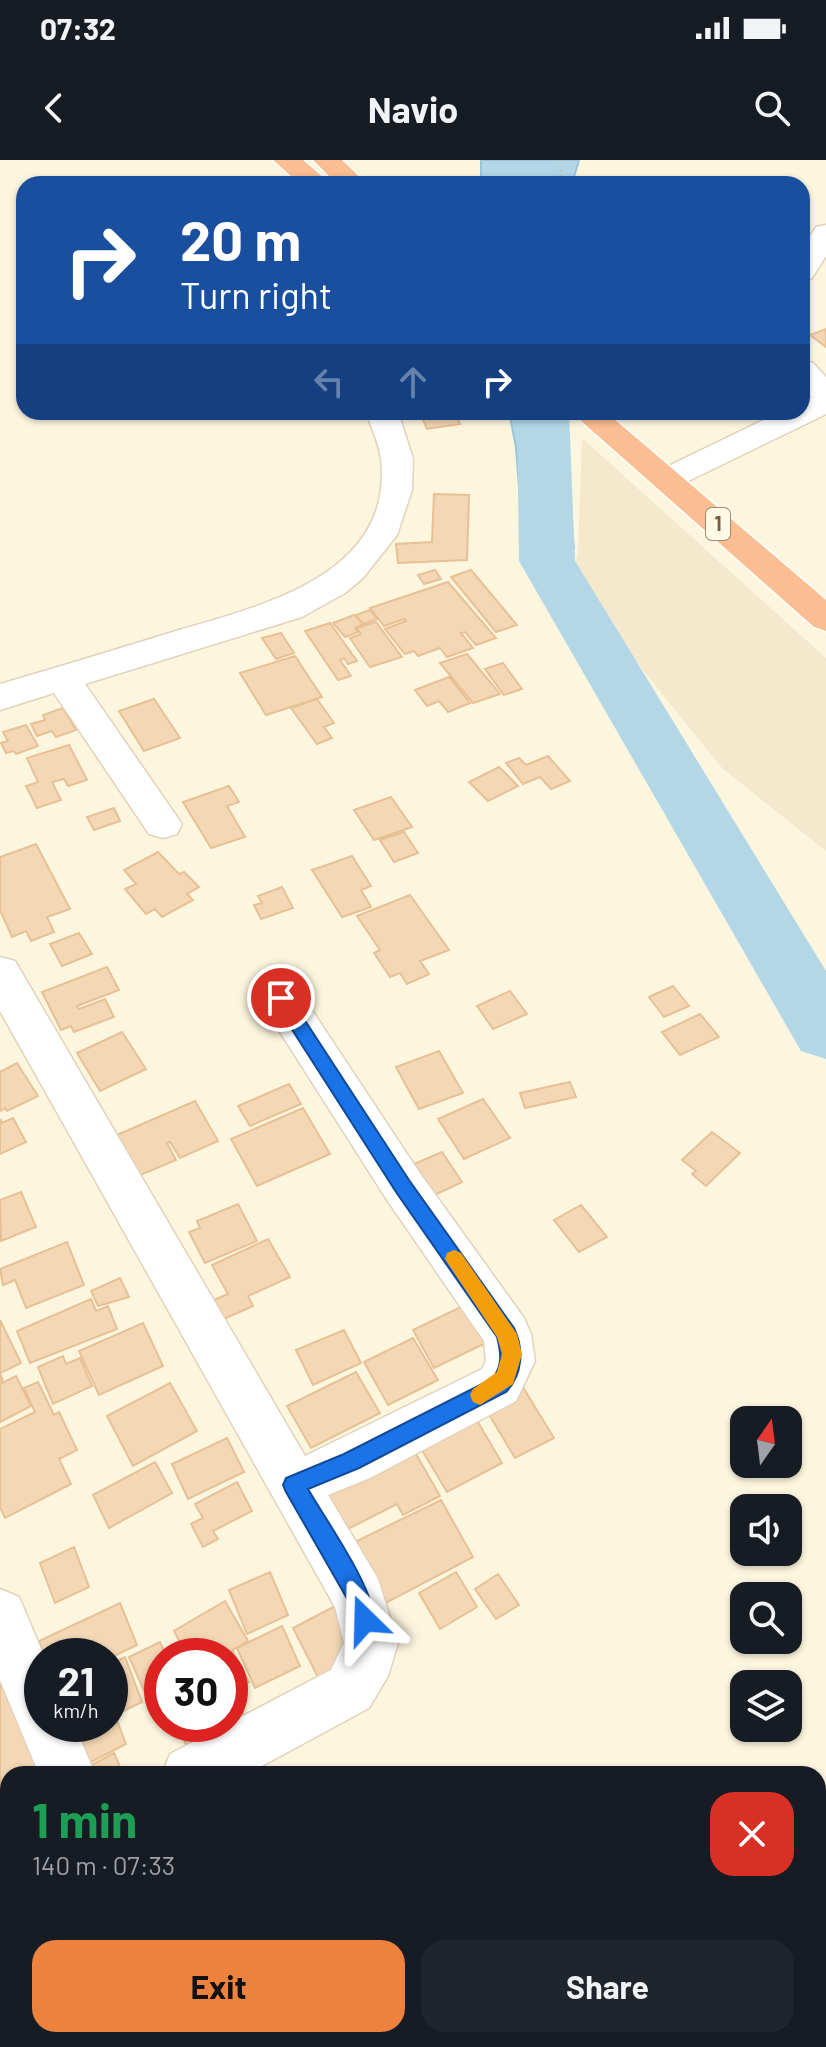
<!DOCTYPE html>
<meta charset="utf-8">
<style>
body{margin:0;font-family:Barlow,sans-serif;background:#20242c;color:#f1f3f6;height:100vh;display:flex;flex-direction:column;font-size:30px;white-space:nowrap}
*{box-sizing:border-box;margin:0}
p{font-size:26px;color:#9ea1a6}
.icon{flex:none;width:44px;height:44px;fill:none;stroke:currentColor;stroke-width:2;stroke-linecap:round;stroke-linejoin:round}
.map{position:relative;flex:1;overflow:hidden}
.panel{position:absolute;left:0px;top:1606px;width:826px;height:282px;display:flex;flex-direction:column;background:#171b24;border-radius:24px 24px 0 0;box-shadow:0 2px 6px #0004}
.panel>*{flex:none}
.hud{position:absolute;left:16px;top:16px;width:794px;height:244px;border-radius:24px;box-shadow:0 2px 6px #0004;background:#1a4fa0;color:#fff;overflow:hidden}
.needle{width:52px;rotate:14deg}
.fabs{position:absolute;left:730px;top:1246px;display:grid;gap:16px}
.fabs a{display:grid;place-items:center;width:72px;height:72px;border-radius:16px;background:#171b24;box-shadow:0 2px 6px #0004;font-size:40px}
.speed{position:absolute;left:24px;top:1478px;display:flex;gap:16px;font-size:40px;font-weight:700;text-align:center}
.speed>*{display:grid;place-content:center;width:104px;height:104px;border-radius:50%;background:#171b24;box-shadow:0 2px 6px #0004;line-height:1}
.speed small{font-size:20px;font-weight:400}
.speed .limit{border:12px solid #d22;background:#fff;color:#111}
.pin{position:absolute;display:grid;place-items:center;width:68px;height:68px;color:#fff;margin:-34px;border:4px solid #fff;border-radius:50%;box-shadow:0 2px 8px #0007}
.me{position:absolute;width:88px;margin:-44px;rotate:338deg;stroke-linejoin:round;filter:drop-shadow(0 0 6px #0008)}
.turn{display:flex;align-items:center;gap:28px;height:168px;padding:0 32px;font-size:36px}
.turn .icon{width:104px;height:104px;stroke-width:2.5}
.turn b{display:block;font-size:56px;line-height:68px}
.lanes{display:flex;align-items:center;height:76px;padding:0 32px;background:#0003;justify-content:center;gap:40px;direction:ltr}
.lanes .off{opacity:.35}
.round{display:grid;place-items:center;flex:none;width:84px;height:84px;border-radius:24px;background:#20242c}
.head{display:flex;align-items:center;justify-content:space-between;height:136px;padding:0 32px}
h1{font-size:48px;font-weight:700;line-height:60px;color:#1e9e55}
.primary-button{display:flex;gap:16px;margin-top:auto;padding:16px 32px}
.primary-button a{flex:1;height:92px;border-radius:24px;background:#ed813e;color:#111;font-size:32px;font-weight:700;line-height:92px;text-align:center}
.primary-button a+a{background:#20242c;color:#f1f3f6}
.status{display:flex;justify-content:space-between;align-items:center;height:56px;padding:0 40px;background:#171b24;direction:ltr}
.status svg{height:22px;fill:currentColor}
header{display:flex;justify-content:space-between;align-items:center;height:104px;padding:0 32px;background:#171b24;font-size:36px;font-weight:700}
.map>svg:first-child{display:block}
.residential{fill:#f5e9cd}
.water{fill:#b3d7e7;stroke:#99c5d9;stroke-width:2}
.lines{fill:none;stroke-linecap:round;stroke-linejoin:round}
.river{fill:#b3d7e7;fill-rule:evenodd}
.building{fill:#f4d8b5;stroke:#e7c195;stroke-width:2}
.minor-casing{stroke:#e1d3bb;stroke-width:3}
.highway-casing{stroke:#fff;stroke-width:3}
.path{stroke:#d8bc99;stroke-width:3;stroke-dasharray:1 4;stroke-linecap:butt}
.minor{fill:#fff;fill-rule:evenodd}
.highway{fill:#fbbe92;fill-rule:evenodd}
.route{fill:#1a73e8;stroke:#114b97;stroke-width:2}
.slow{fill:#f59e0b}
.labels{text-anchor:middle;stroke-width:7;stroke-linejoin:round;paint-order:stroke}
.shield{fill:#fff9e6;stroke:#9e8c76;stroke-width:2}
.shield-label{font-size:20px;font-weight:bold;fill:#745e46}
</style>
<div class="status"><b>07:32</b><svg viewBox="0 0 49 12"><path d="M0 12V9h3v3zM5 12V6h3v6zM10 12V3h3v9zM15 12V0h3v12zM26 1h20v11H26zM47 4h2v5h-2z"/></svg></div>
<header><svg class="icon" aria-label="back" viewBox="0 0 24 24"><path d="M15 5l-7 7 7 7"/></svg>Navio<svg class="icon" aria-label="search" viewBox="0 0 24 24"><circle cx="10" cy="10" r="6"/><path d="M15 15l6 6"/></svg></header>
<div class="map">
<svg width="826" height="1887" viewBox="0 0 826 1887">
<rect width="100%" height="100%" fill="#fdf6df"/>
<!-- residential -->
<path class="residential" d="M 582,278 L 826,498 L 826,691 L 722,608 L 571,421 L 578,392 Z"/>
<!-- water -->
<path class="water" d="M 481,0 L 579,0 L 572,24 L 481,24 Z
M 509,252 L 567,252 L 567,347 L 574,388 L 547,401 L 523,382 L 516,287 Z"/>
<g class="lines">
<!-- river -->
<path class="river" d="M 517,252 L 569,252 L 575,401 L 826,811 L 826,899 L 801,891 L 519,401 Z"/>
</g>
<!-- building -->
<path class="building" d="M 826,169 L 826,187 L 810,175 Z
M 412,252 L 455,252 L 460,264 L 427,269 L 422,257 L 415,258 Z
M 434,334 L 469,335 L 467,400 L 398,403 L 396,384 L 432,382 Z
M 435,410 L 441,419 L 424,424 L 418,415 Z
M 471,410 L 517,465 L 496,472 L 451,417 Z
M 448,422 L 496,478 L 476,485 L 465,472 L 461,473 L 473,488 L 447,497 L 440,488 L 418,496 L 414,491 L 405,494 L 385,469 L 406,461 L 404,459 L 384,466 L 370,448 Z
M 370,450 L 377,459 L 363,464 L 356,455 Z
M 354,455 L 363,464 L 355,468 L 358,472 L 345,477 L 333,463 Z
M 376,462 L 402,497 L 370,507 L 350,478 L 361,474 L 357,468 Z
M 330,463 L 357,501 L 348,504 L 344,498 L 340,500 L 351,516 L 338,520 L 305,471 Z
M 281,473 L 294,493 L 276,499 L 262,478 Z
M 467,494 L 500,534 L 473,543 L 440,503 Z
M 295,496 L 322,537 L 266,555 L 240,513 Z
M 503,503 L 522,529 L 504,535 L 485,509 Z
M 449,517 L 470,543 L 448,552 L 439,541 L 427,546 L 415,530 Z
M 154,539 L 180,578 L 144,591 L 119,551 Z
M 317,539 L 334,563 L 324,567 L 332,578 L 317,584 L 291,548 Z
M 63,548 L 76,570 L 56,577 L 52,571 L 37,576 L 31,564 L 45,560 L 43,555 Z
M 26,565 L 38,586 L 16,594 L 14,591 L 6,593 L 1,583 L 8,581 L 3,572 Z
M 69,585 L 87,620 L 68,626 L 64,619 L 52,622 L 61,640 L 37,648 L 26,626 L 38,622 L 27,598 Z
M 548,596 L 570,621 L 551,629 L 540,617 L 523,624 L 506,603 L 519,598 L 526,605 Z
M 499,607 L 518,626 L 488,641 L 469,622 Z
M 229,626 L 239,642 L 227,646 L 245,677 L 211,688 L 183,642 Z
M 391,637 L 412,667 L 374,680 L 354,650 Z
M 114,648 L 120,661 L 94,670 L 87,657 Z
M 404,672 L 418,693 L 394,702 L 380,680 Z
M 36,684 L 70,749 L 47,757 L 54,772 L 31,781 L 26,771 L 12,777 L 0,750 L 0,697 Z
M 158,692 L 179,714 L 184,712 L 199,727 L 187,734 L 193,740 L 162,757 L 155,749 L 146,754 L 125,729 L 136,724 L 124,710 Z
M 352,696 L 371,726 L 361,730 L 371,747 L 342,757 L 312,710 Z
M 282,727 L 293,748 L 261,759 L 254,745 L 262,743 L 258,736 Z
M 410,735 L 449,790 L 420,801 L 429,814 L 407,824 L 400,813 L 390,817 L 374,793 L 380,790 L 357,756 Z
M 79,773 L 92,794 L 62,806 L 50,784 Z
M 107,807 L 119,830 L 77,846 L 79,849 L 105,839 L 114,857 L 74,872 L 71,866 L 61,870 L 42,832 Z
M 673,826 L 689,846 L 664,857 L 649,837 Z
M 510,831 L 527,854 L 493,869 L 477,846 Z
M 700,854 L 719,877 L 680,895 L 662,872 Z
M 122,872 L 146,909 L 100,931 L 77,893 Z
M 439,891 L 463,933 L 419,949 L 396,907 Z
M 17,903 L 38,936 L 7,951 L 5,948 L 0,951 L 0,912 Z
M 570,922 L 576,937 L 525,948 L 520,933 Z
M 289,924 L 301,944 L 250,966 L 238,946 Z
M 483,939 L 510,978 L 464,999 L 438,959 Z
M 195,941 L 218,981 L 180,998 L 170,982 L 167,983 L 176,1000 L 131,1019 L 110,978 Z
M 303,948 L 330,994 L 257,1026 L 231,979 Z
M 13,958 L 26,982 L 0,994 L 0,959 L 2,963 Z
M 712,972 L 740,993 L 706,1026 L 692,1014 L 696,1011 L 682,1000 Z
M 442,992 L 462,1022 L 424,1040 L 405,1008 Z
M 21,1032 L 36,1067 L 1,1081 L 0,1040 Z
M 238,1044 L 257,1081 L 205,1103 L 189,1072 L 200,1068 L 197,1061 Z
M 581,1045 L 607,1077 L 579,1092 L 554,1060 Z
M 268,1079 L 290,1117 L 248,1136 L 253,1146 L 224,1159 L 214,1140 L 228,1134 L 212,1105 Z
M 67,1082 L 84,1125 L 26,1148 L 15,1120 L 3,1125 L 0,1109 Z
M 120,1118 L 129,1137 L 98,1146 L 91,1131 Z
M 91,1139 L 96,1151 L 108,1146 L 117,1169 L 30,1203 L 17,1171 Z
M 467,1144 L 490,1181 L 434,1208 L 413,1170 Z
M 0,1160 L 21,1203 L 0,1213 L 3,1221 L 0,1223 Z
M 143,1163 L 163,1206 L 99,1235 L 79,1191 Z
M 344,1170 L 361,1203 L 313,1225 L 296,1190 Z
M 413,1178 L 438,1220 L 388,1245 L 364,1202 Z
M 63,1196 L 66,1204 L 80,1198 L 92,1226 L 53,1244 L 38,1207 Z
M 356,1212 L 380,1253 L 311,1288 L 287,1246 Z
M 16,1216 L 31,1246 L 0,1262 L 0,1224 Z
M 38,1222 L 54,1255 L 59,1252 L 77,1290 L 59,1299 L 71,1324 L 5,1358 L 0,1347 L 0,1269 L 35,1252 L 24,1228 Z
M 170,1223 L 197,1271 L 133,1306 L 107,1256 Z
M 521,1224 L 554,1278 L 515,1298 L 482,1243 Z
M 472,1252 L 502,1303 L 447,1332 L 416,1280 Z
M 227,1278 L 244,1312 L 188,1339 L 172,1304 Z
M 412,1287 L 440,1336 L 403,1355 L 397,1344 L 340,1373 L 314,1323 Z
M 155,1302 L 172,1333 L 109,1368 L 93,1335 Z
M 237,1322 L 252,1351 L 213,1371 L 218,1379 L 203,1387 L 191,1364 L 203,1358 L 195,1344 Z
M 441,1340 L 473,1397 L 382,1445 L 351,1384 Z
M 74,1387 L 89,1427 L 55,1443 L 40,1403 Z
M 270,1412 L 288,1455 L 247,1474 L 229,1430 Z
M 456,1412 L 477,1447 L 440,1469 L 419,1433 Z
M 498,1414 L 519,1445 L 496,1459 L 475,1429 Z
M 225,1441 L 248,1481 L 222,1496 L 187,1496 L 174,1471 Z
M 120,1443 L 137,1485 L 110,1498 L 44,1496 L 39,1481 Z
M 335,1446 L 355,1485 L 338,1495 L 344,1507 L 319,1519 L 293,1468 Z
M 282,1466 L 300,1506 L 255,1528 L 237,1488 Z
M 160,1482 L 166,1496 L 162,1496 L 162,1540 L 151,1546 L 129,1497 Z
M 233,1492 L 249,1522 L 233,1531 L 247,1561 L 216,1579 L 208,1564 L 230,1564 L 230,1496 L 226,1496 Z
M 0,1494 L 51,1614 L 8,1614 L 8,1735 L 0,1739 Z
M 125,1497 L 142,1542 L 115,1555 L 126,1584 L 89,1603 L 78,1571 L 71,1576 L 67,1564 L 110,1564 L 110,1504 Z
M 176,1564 L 204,1564 L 218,1591 L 196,1605 Z
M 114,1593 L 123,1614 L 91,1614 L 88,1607 Z"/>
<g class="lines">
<!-- minor casing -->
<g class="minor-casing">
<path id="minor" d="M 826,65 L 826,96 L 812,118 L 802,121 L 802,89 L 816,67 Z
M 802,200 L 813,203 L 826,217 L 826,254 L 678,326 L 667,329 L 656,326 L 651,319 L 656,312 L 780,252 L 802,252 L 802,242 L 811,238 L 802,228 Z
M 366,252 L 398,252 L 413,299 L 412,330 L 397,375 L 363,418 L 345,433 L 302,457 L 85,524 L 182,664 L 177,674 L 163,678 L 149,674 L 54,533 L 0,550 L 0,524 C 59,507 117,489 176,471 C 260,446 394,416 381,299 C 379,283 371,267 366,252 Z
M 0,797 L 15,801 L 305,1296 L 482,1209 L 486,1201 L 484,1181 L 387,1040 L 266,850 L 260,838 L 266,826 L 281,821 L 296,826 L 419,1012 L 524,1158 L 531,1174 L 535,1201 L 516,1241 L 370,1318 L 328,1335 L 378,1419 L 398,1483 L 388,1516 L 369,1548 L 247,1614 L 162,1614 L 170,1594 L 331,1510 L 344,1483 L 335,1447 L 0,851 Z
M 0,1429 L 19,1437 L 44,1496 L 42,1496 L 42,1564 L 74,1564 L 95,1614 L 39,1614 L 0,1520 Z
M 647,1880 L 718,1880 L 715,1887 L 644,1887 Z"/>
</g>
<!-- highway casing -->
<g class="highway-casing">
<path id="highway" d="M 273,0 L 303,0 L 331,24 L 300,24 Z
M 313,0 L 342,0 L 367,24 L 337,24 Z
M 571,252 L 606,252 L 826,440 L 826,471 L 814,467 Z"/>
</g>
<!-- path -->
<path class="path" d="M 560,0 L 561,24"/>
<!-- minor -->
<use href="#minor" class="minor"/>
<!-- highway -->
<use href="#highway" class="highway"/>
</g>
<!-- route -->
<path class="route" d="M 281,831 L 287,833 L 409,1020 L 514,1168 C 524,1189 523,1214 506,1232 L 359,1308 L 308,1329 C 323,1356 384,1441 373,1468 L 365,1471 L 357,1468 L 349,1442 L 286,1332 L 283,1325 L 286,1318 L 344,1294 L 492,1219 C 503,1207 501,1192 497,1177 L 396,1032 L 275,843 L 272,838 L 275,833 Z"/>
<!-- slow -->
<path class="slow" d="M 454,1090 L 461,1093 L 517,1174 L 522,1194 L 513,1224 L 480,1245 L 473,1242 L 470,1235 L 473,1229 L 497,1212 L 502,1194 L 497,1177 L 445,1099 L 447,1093 Z"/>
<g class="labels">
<!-- shield labels -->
<rect class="shield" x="706" y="348" width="24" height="32" rx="6"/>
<g class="shield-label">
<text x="718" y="371">1</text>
</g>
</g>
</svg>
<div class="fabs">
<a><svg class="needle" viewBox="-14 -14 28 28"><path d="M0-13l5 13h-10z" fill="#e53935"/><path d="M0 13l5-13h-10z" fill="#9ea1a6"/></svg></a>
<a><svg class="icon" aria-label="sound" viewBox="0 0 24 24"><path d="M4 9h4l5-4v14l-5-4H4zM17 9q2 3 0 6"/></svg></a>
<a><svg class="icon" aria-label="search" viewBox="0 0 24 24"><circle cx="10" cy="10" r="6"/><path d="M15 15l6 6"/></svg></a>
<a><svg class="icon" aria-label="layers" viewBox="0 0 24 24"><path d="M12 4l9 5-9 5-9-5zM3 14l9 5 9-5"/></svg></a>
</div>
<div class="speed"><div>21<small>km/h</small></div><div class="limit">30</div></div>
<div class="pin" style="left:281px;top:838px;background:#d93025"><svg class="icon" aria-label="arrive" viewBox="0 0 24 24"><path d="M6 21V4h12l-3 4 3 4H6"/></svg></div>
<svg class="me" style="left:365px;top:1460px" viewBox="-20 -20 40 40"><path d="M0-17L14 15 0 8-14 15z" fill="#1a73e8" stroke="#fff" stroke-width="4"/></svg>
<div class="hud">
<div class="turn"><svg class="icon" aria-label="right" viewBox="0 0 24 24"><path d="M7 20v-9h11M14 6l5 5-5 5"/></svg><div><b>20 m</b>Turn right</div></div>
<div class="lanes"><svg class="icon off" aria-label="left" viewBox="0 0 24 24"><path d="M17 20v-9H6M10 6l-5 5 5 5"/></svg><svg class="icon off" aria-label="ahead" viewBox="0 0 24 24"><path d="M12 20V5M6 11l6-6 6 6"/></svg><svg class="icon" aria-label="right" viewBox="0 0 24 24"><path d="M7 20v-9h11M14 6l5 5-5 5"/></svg></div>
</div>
<section class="panel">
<div class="head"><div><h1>1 min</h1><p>140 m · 07:33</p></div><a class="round" style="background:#d93025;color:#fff"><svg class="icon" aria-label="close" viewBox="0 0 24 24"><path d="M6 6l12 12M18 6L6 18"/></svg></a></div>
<div class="primary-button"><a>Exit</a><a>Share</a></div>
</section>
</div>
